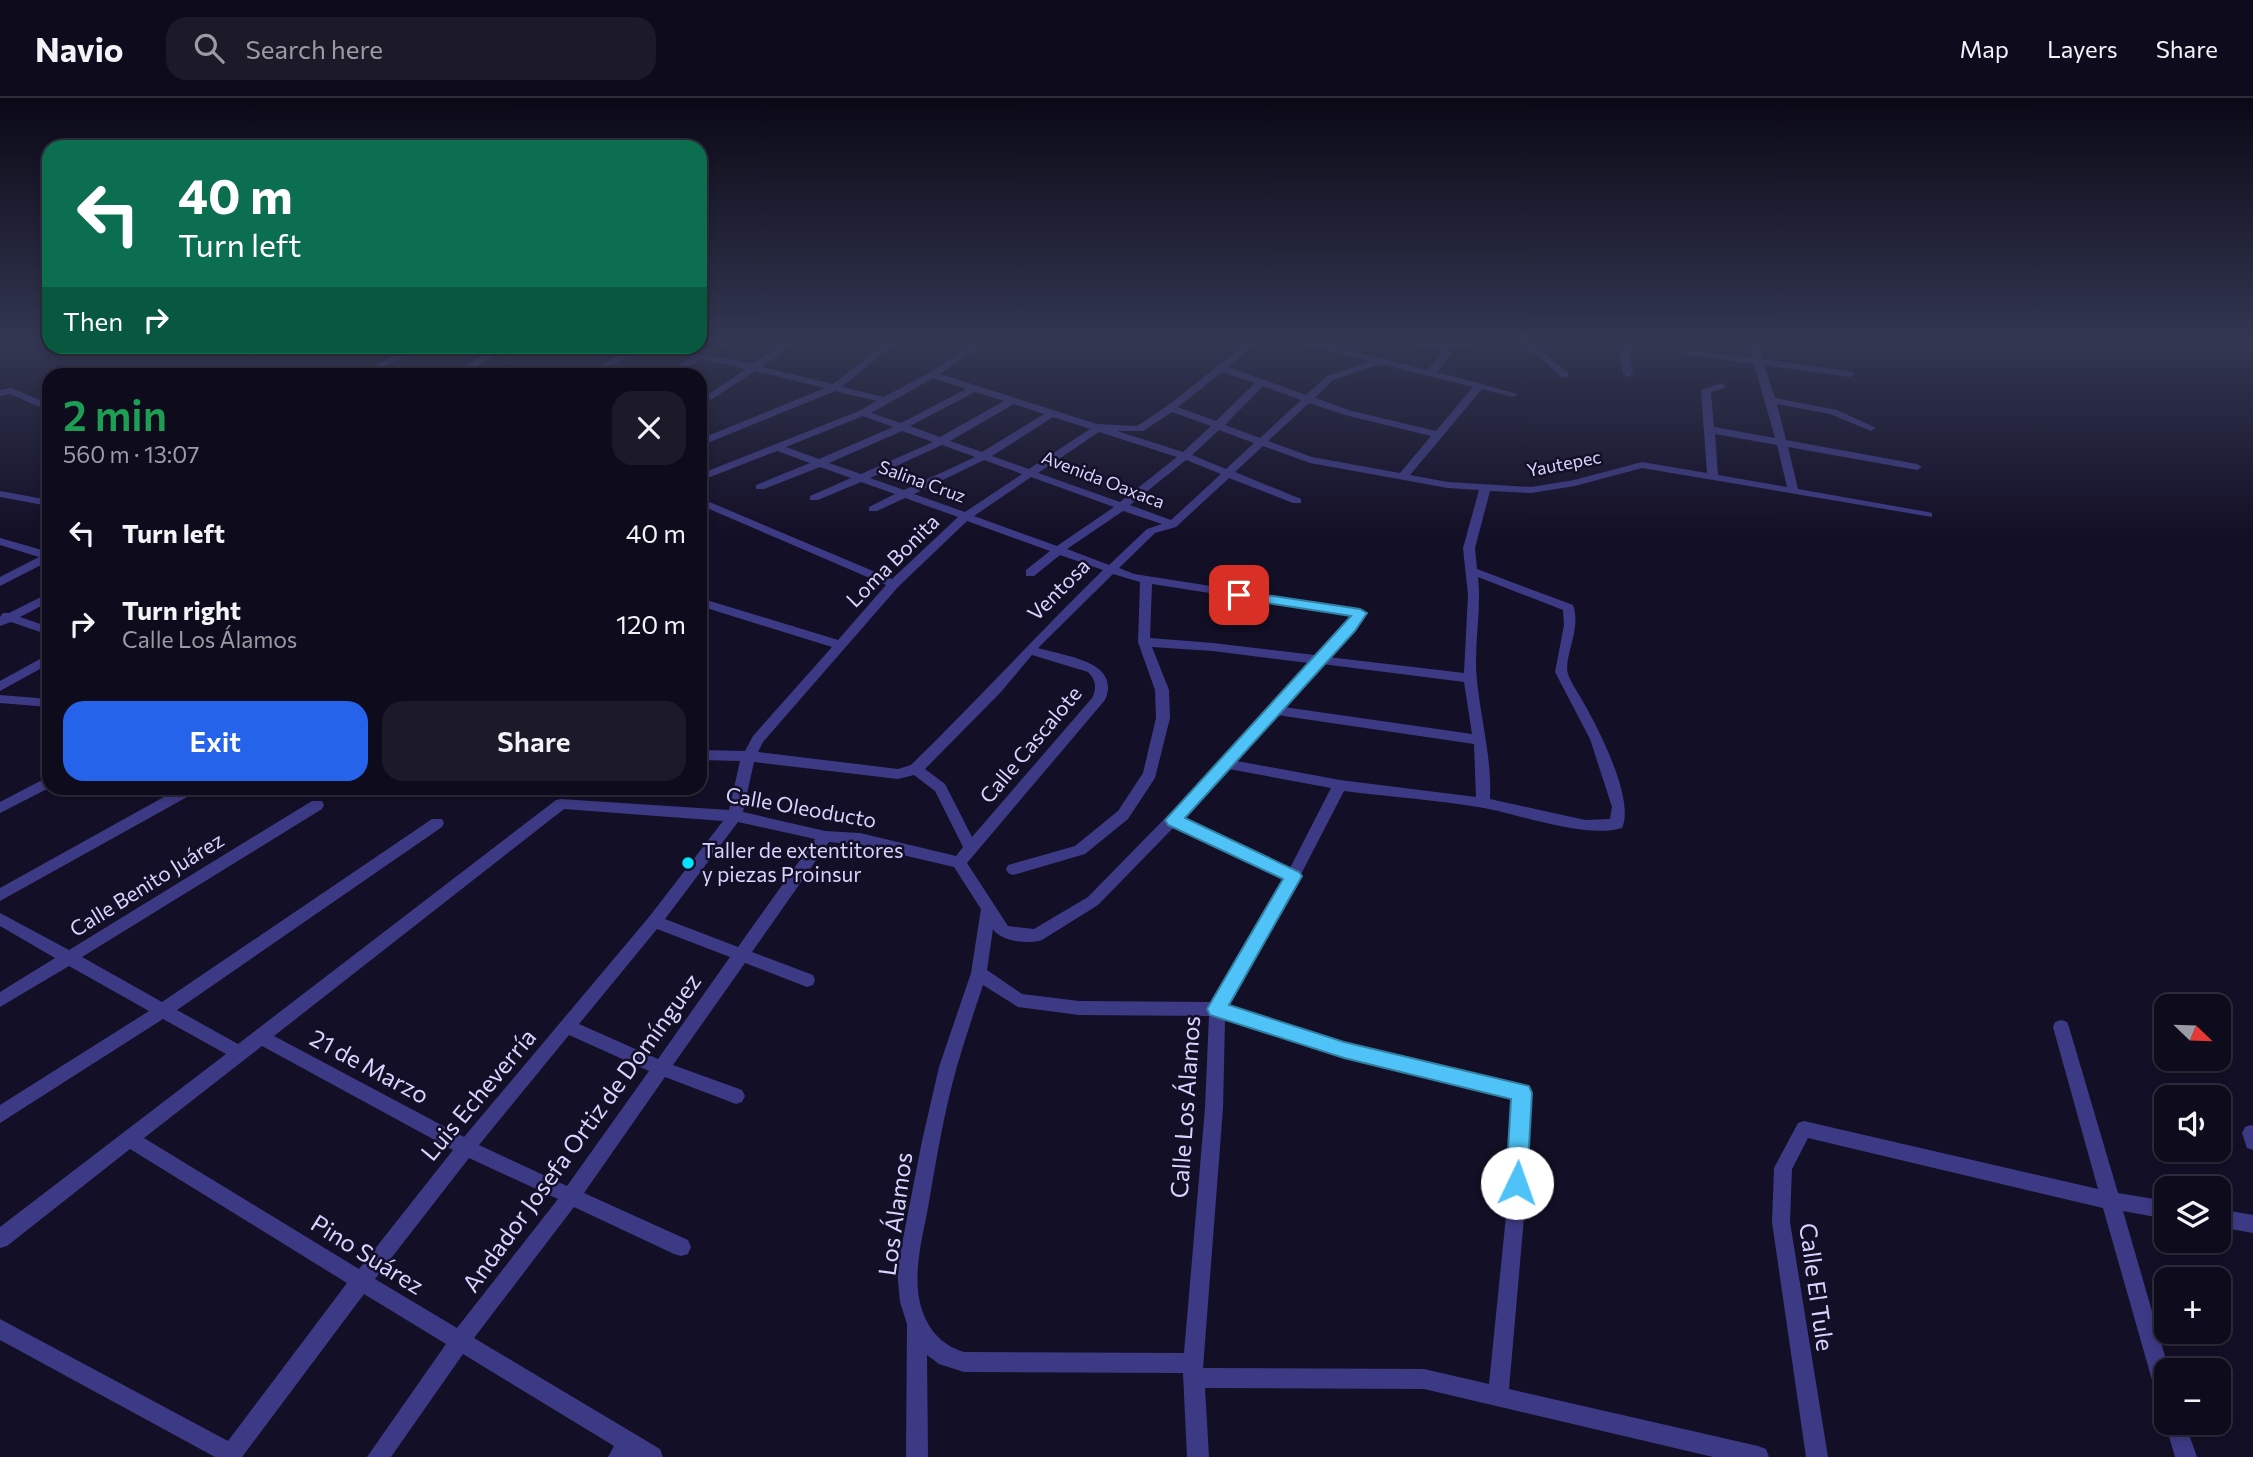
<!DOCTYPE html>
<meta charset="utf-8">
<style>
body{margin:0;font-family:Commissioner,sans-serif;background:#1c1929;color:#f1f3f6;height:100vh;display:flex;flex-direction:column;font-size:26px;white-space:nowrap}
*{box-sizing:border-box;margin:0}
p{font-size:23px;color:#9b9ba3}
.icon{flex:none;width:38px;height:38px;fill:none;stroke:currentColor;stroke-width:2;stroke-linecap:round;stroke-linejoin:round}
.map{position:relative;flex:1;overflow:hidden}
.drawer{position:absolute;left:42px;top:270px;width:665px;height:427px;display:flex;flex-direction:column;background:#0e0b1c;border-radius:21px;box-shadow:0 4px 10px #0003,0 0 0 2px #2e2b3b}
.drawer>*{flex:none}
.banner{position:absolute;left:42px;top:42px;width:665px;height:214px;border-radius:21px;box-shadow:0 4px 10px #0003,0 0 0 2px #2e2b3b;background:#0b6e4f;color:#fff;overflow:hidden}
.needle{width:46px;rotate:113deg}
.tools{position:absolute;left:2154px;top:896px;display:grid;gap:14px}
.tools a{display:grid;place-items:center;width:77px;height:77px;border-radius:14px;background:#0e0b1c;box-shadow:0 4px 10px #0003,0 0 0 2px #2e2b3b;font-size:35px}
.pin{position:absolute;display:grid;place-items:center;width:60px;height:60px;color:#fff;margin:-30px;border-radius:14px;box-shadow:0 4px 10px #0006}
.me{position:absolute;width:77px;margin:-38px;rotate:3deg;stroke-linejoin:round;filter:drop-shadow(0 0 5px #0008)}
.turn{display:flex;align-items:center;gap:24px;height:147px;padding:0 21px;font-size:32px}
.turn .icon{width:91px;height:91px;stroke-width:2.5}
.turn b{display:block;font-size:49px;line-height:60px}
.then{display:flex;align-items:center;height:66px;padding:0 21px;background:#0003;gap:14px;font-size:26px}
.round{display:grid;place-items:center;flex:none;width:74px;height:74px;border-radius:21px;background:#1c1929}
.head{display:flex;align-items:center;justify-content:space-between;height:119px;padding:0 21px}
h1{font-size:42px;font-weight:600;line-height:52px;color:#1e9e55}
.action{display:flex;gap:14px;margin-top:auto;padding:14px 21px}
.action a{flex:1;height:80px;border-radius:21px;background:#2563eb;color:#fff;font-size:28px;font-weight:600;line-height:80px;text-align:center}
.action a+a{background:#1c1929;color:#f1f3f6}
ul{padding:0;list-style:none}
li{display:flex;align-items:center;gap:21px;height:91px;padding:0 21px}
li div{flex:1}
li b{display:block;font-size:26px}
li em{font-style:normal}
header{display:flex;align-items:center;gap:42px;box-sizing:border-box;height:98px;padding:0 35px;background:#0e0b1c;border-bottom:2px solid #2e2b3b}
header strong{font-size:33px}
nav{display:flex;gap:38px;margin-inline-start:auto;font-size:24px}
.search{width:490px;height:63px;background:#1c1929;display:flex;align-items:center;gap:18px;box-sizing:border-box;padding:0 24px;border-radius:21px;color:#9b9ba3;font-size:26px}
.map>svg:first-child{display:block}
.lines{fill:none;stroke-linecap:round;stroke-linejoin:round}
.minor{fill:#3d3a85;fill-rule:evenodd}
.route{fill:#4fc3f7;stroke:#337fa1;stroke-width:2}
.poi-dot{fill:#00e5ff;stroke:#130f26;stroke-width:2.5}
.labels{text-anchor:middle;stroke-width:5;stroke-linejoin:round;paint-order:stroke}
.far-street-label{font-size:18px;fill:#d9d4ff;stroke:#130f26}
.street-label{font-size:21px;fill:#d9d4ff;stroke:#130f26}
.poi-label{font-size:21px;fill:#d9d4ff;stroke:#130f26;text-anchor:start}
.near-street-label{font-size:24px;fill:#d9d4ff;stroke:#130f26}
</style>
<header>
<strong>Navio</strong>
<div class="search"><svg class="icon" aria-label="search" viewBox="0 0 24 24"><circle cx="10" cy="10" r="6"/><path d="M15 15l6 6"/></svg>Search here</div>
<nav><a>Map</a><a>Layers</a><a>Share</a></nav>
</header>
<div class="map">
<svg width="2253" height="1359" viewBox="0 0 2253 1359">
<rect width="100%" height="100%" fill="#130f26"/>
<g class="lines">
<!-- minor -->
<path class="minor" d="M 715,245 L 726,245 L 708,257 L 752,266 L 784,245 L 794,245 L 762,269 L 833,286 L 886,245 L 895,245 L 842,289 L 884,299 L 929,275 L 973,245 L 983,245 L 940,276 L 1097,326 L 1137,328 L 1167,308 L 1247,245 L 1257,245 L 1228,269 L 1306,297 L 1327,278 L 1370,263 L 1306,247 L 1305,245 L 1319,245 L 1428,272 L 1441,256 L 1439,250 L 1418,247 L 1417,245 L 1473,245 L 1469,248 L 1448,250 L 1451,256 L 1437,274 L 1518,296 L 1513,299 L 1482,291 L 1410,377 L 1448,384 L 1531,389 L 1574,382 L 1642,364 L 1707,375 L 1701,292 L 1721,285 L 1726,288 L 1724,290 L 1711,294 L 1714,329 L 1775,340 L 1754,266 L 1690,257 L 1685,254 L 1687,252 L 1753,260 L 1751,245 L 1760,245 L 1762,261 L 1853,274 L 1853,278 L 1850,279 L 1764,267 L 1775,300 L 1837,312 L 1876,330 L 1871,333 L 1830,316 L 1777,306 L 1786,342 L 1917,366 L 1922,369 L 1917,372 L 1788,349 L 1798,391 L 1928,414 L 1932,415 L 1932,419 L 1642,370 L 1575,388 L 1531,395 L 1490,393 L 1475,450 L 1477,471 L 1573,507 C 1582,531 1563,559 1568,576 C 1572,587 1581,599 1586,609 C 1600,634 1635,703 1622,730 C 1585,741 1522,717 1484,710 C 1438,702 1391,699 1344,693 L 1298,782 L 1228,907 L 1344,945 L 1528,990 L 1531,995 L 1525,1108 L 1509,1291 L 1758,1348 L 1766,1351 L 1769,1359 L 1713,1359 L 1424,1291 L 1205,1290 L 1209,1359 L 1187,1359 L 1183,1275 L 964,1274 L 939,1266 L 927,1257 L 928,1359 L 906,1359 L 907,1226 L 900,1204 L 897,1172 L 922,1043 L 939,969 L 971,875 L 981,811 L 954,769 L 860,747 L 829,744 L 752,854 L 813,877 L 815,882 L 813,887 L 807,889 L 745,865 L 673,967 L 742,992 L 745,998 L 742,1004 L 736,1006 L 665,979 L 584,1095 L 688,1142 L 691,1149 L 688,1156 L 681,1158 L 674,1156 L 574,1109 L 474,1240 L 660,1351 L 663,1359 L 608,1359 L 614,1348 L 463,1256 L 391,1359 L 367,1359 L 446,1246 L 364,1196 L 242,1359 L 215,1359 L 0,1242 L 0,1221 L 228,1343 L 347,1185 L 130,1051 L 7,1148 L 0,1150 L 0,1129 L 226,956 L 163,921 L 0,1025 L 0,1007 L 149,913 L 69,868 L 0,909 L 0,894 L 55,860 L 0,828 L 0,815 L 69,852 L 312,703 L 322,703 L 324,707 L 322,711 L 82,859 L 162,904 L 432,721 L 442,721 L 444,725 L 442,729 L 177,912 L 238,946 L 556,702 L 561,701 L 729,712 L 740,663 L 700,662 L 700,652 L 745,653 L 753,638 L 832,549 L 700,508 L 700,500 L 838,542 L 886,487 L 700,407 L 700,400 L 892,481 L 958,419 L 905,400 L 877,413 L 869,413 L 869,409 L 895,396 L 861,384 L 818,402 L 810,402 L 810,398 L 851,380 L 820,369 L 764,391 L 756,391 L 756,387 L 810,365 L 777,353 L 700,383 L 700,376 L 859,313 L 877,303 L 835,293 L 700,348 L 700,341 L 825,290 L 755,273 L 700,309 L 700,302 L 746,271 L 702,261 L 678,276 L 668,276 L 692,259 L 647,248 L 667,248 L 699,255 ZM 1381,266 L 1473,289 L 1436,333 L 1352,313 L 1315,300 L 1333,282 ZM 1222,274 L 1255,285 L 1216,323 L 1178,309 ZM 933,280 L 966,291 L 901,325 L 871,315 ZM 1263,288 L 1301,302 L 1260,340 L 1225,327 ZM 975,294 L 1004,303 L 940,339 L 910,328 ZM 1309,305 L 1345,317 L 1431,338 L 1400,375 L 1312,359 L 1268,343 ZM 1014,306 L 1044,316 L 982,354 L 950,343 ZM 1172,314 L 1211,328 L 1183,354 L 1117,333 L 1143,333 ZM 863,318 L 893,329 L 819,361 L 786,349 ZM 1053,319 L 1090,331 L 1029,371 L 992,358 ZM 1219,332 L 1254,345 L 1226,371 L 1192,357 ZM 902,333 L 933,344 L 861,376 L 829,365 ZM 1099,334 L 1177,359 L 1120,404 L 1038,375 ZM 1715,336 L 1777,347 L 1787,389 L 1718,377 ZM 942,347 L 975,359 L 904,392 L 870,380 ZM 1263,348 L 1310,365 L 1448,390 L 1479,392 L 1463,450 L 1468,497 L 1464,575 L 1328,559 L 1364,518 L 1366,515 L 1364,512 L 1134,476 L 1119,470 L 1155,435 L 1176,429 L 1229,380 L 1293,405 L 1301,405 L 1301,401 L 1235,374 ZM 984,362 L 1022,376 L 965,414 L 914,396 ZM 1186,362 L 1221,376 L 1171,422 L 1130,407 ZM 1031,379 L 1114,409 L 1057,448 L 974,418 ZM 1123,413 L 1162,426 L 1147,431 L 1109,467 L 1067,451 ZM 967,423 L 1050,453 L 1026,472 L 1026,478 L 1034,478 L 1060,457 L 1103,472 C 1038,536 976,603 911,667 L 898,671 L 758,654 L 763,644 L 898,489 ZM 1113,476 L 1140,484 L 1138,544 L 1155,592 L 1156,620 L 1143,675 L 1118,713 L 1075,748 L 1008,767 L 1006,771 L 1008,775 L 1013,777 L 1085,756 L 1128,721 L 1155,680 L 1170,620 L 1169,592 L 1152,549 L 1213,553 L 1309,565 L 1221,663 L 1088,799 L 1034,831 L 1008,828 L 967,765 L 1105,602 C 1122,563 1064,558 1038,550 ZM 1478,479 L 1563,512 L 1564,527 L 1555,574 L 1590,641 L 1612,709 L 1610,721 L 1585,722 L 1490,701 C 1492,661 1481,622 1477,583 C 1473,549 1482,514 1478,479 ZM 1152,486 L 1351,517 L 1315,557 L 1213,545 L 1150,540 ZM 1032,557 L 1088,574 C 1096,582 1097,590 1092,600 L 972,739 L 945,686 L 925,671 L 1000,595 ZM 1322,566 L 1464,584 L 1472,636 L 1284,609 ZM 1277,617 L 1474,646 L 1476,699 L 1340,682 L 1237,663 ZM 754,664 L 898,681 L 914,677 L 935,693 L 963,749 L 956,758 L 860,735 L 825,733 L 743,714 ZM 1229,671 L 1331,690 L 1290,770 L 1182,720 ZM 564,711 L 723,723 L 649,819 L 464,1039 L 274,938 ZM 738,724 L 815,741 L 738,849 L 665,821 ZM 1174,729 L 1284,780 L 1212,904 L 1079,903 L 1022,896 L 987,872 L 993,831 C 1000,843 1028,847 1042,842 L 1098,807 ZM 657,831 L 730,859 L 658,961 L 579,926 ZM 983,887 L 1018,909 L 1079,917 L 1209,918 L 1205,1010 L 1184,1255 L 964,1254 C 940,1247 926,1229 920,1205 C 913,1174 922,1141 928,1110 C 936,1063 944,1014 957,968 C 965,941 974,914 983,887 ZM 1225,921 L 1344,959 L 1513,1001 L 1507,1108 L 1489,1286 L 1424,1271 L 1203,1270 L 1223,1010 ZM 569,937 L 649,973 L 567,1088 L 479,1047 ZM 262,948 L 453,1052 L 359,1171 L 144,1040 ZM 469,1060 L 558,1101 L 457,1230 L 375,1181 Z
M 1523,245 L 1533,245 L 1568,275 L 1568,279 L 1562,279 Z
M 1625,245 L 1634,245 L 1630,259 L 1633,276 L 1628,279 L 1623,276 L 1620,259 Z
M 409,248 L 421,248 L 373,276 L 362,276 Z
M 498,248 L 510,248 L 464,276 L 453,276 Z
M 634,248 L 646,248 L 597,276 L 586,276 Z
M 11,290 L 49,306 L 49,313 L 10,296 L 0,298 L 0,292 Z
M 0,393 L 49,402 L 49,408 L 0,399 Z
M 0,440 L 49,454 L 49,463 L 0,488 L 0,479 L 39,459 L 0,447 Z
M 49,495 L 49,504 L 20,519 L 49,529 L 49,537 L 11,524 L 0,528 L 0,519 L 3,515 L 9,515 Z
M 49,556 L 49,566 L 0,593 L 0,583 Z
M 0,597 L 49,601 L 49,609 L 0,605 Z
M 42,682 L 47,683 L 49,687 L 47,691 L 0,715 L 0,704 Z
M 180,690 L 198,690 L 196,694 L 0,803 L 0,790 Z
M 2061,922 L 2067,924 L 2069,929 L 2118,1095 L 2166,1103 L 2166,1121 L 2123,1113 L 2169,1272 L 2166,1272 L 2166,1306 L 2159,1303 L 2156,1296 L 2103,1110 L 1808,1040 L 1792,1071 L 1790,1124 L 1828,1359 L 1806,1359 L 1772,1124 L 1774,1070 L 1798,1025 L 1804,1023 L 2098,1091 L 2053,929 L 2055,924 Z
M 2251,1027 L 2253,1028 L 2253,1052 L 2247,1050 L 2242,1035 L 2245,1029 Z
M 2219,1111 L 2253,1117 L 2253,1135 L 2219,1129 Z
M 2166,1320 L 2166,1325 L 2185,1325 L 2197,1359 L 2175,1359 L 2165,1325 Z"/>
</g>
<!-- sky -->
<linearGradient id="sky" x2="0" y2="1"><stop stop-color="#0a0815"/><stop offset="0.56" stop-color="#333752"/><stop offset="1" stop-color="#333752" stop-opacity="0"/></linearGradient>
<rect width="2253" height="435" fill="url(#sky)"/>
<!-- route -->
<path class="route" d="M 1239,493 L 1360,511 L 1367,515 L 1355,533 L 1185,720 L 1299,774 L 1302,778 L 1229,907 L 1344,944 L 1529,988 L 1532,995 L 1527,1085 L 1524,1092 L 1517,1095 L 1510,1092 L 1506,1085 L 1511,1001 L 1344,960 L 1210,917 L 1207,911 L 1283,781 L 1168,727 L 1165,722 L 1351,518 L 1235,500 L 1235,494 Z"/>
<!-- markers -->
<circle class="poi-dot" cx="688" cy="765" r="7"/>
<g class="labels">
<!-- far-street labels -->
<g class="far-street-label">
<text transform="translate(1564 366) rotate(-11)" y="6">Yautepec</text>
<text transform="translate(1103 382) rotate(21)" y="6">Avenida Oaxaca</text>
<text transform="translate(922 384) rotate(20)" y="6">Salina Cruz</text>
</g>
<!-- street labels -->
<g class="street-label">
<text transform="translate(893 463) rotate(-45)" y="7">Loma Bonita</text>
<text transform="translate(1059 492) rotate(-45)" y="7">Ventosa</text>
<text transform="translate(1031 647) rotate(-50)" y="7">Calle Cascalote</text>
<text transform="translate(801 710) rotate(10)" y="7">Calle Oleoducto</text>
<text transform="translate(147 787) rotate(-32)" y="7">Calle Benito Juárez</text>
</g>
<!-- poi labels -->
<g class="poi-label">
<text x="702" y="760">Taller de extentitores<tspan x="702" dy="24">y piezas Proinsur</tspan></text>
</g>
<!-- near-street labels -->
<g class="near-street-label">
<text transform="translate(369 969) rotate(28)" y="8">21 de Marzo</text>
<text transform="translate(479 997) rotate(-50)" y="8">Luis Echeverría</text>
<text transform="translate(1186 1009) rotate(-86)" y="8">Calle Los Álamos</text>
<text transform="translate(582 1035) rotate(-54)" y="8">Andador Josefa Ortiz de Domínguez</text>
<text transform="translate(896 1116) rotate(-82)" y="8">Los Álamos</text>
<text transform="translate(367 1157) rotate(32)" y="8">Pino Suárez</text>
<text transform="translate(1816 1189) rotate(82)" y="8">Calle El Tule</text>
</g>
</g>
</svg>
<div class="tools">
<a><svg class="needle" viewBox="-14 -14 28 28"><path d="M0-13l5 13h-10z" fill="#e53935"/><path d="M0 13l5-13h-10z" fill="#9b9ba3"/></svg></a>
<a><svg class="icon" aria-label="sound" viewBox="0 0 24 24"><path d="M4 9h4l5-4v14l-5-4H4zM17 9q2 3 0 6"/></svg></a>
<a><svg class="icon" aria-label="layers" viewBox="0 0 24 24"><path d="M12 4l9 5-9 5-9-5zM3 14l9 5 9-5"/></svg></a>
<a>+</a>
<a>−</a>
</div>
<div class="pin" style="left:1239px;top:497px;background:#d93025"><svg class="icon" aria-label="arrive" viewBox="0 0 24 24"><path d="M6 21V4h12l-3 4 3 4H6"/></svg></div>
<svg class="me" style="left:1517px;top:1085px" viewBox="-20 -20 40 40"><circle r="19" fill="#fff"/><path d="M0-13L10 11 0 6-10 11z" fill="#4fc3f7"/></svg>
<div class="banner">
<div class="turn"><svg class="icon" aria-label="left" viewBox="0 0 24 24"><path d="M17 20v-9H6M10 6l-5 5 5 5"/></svg><div><b>40 m</b>Turn left</div></div>
<div class="then">Then<svg class="icon" aria-label="right" viewBox="0 0 24 24"><path d="M7 20v-9h11M14 6l5 5-5 5"/></svg></div>
</div>
<section class="drawer">
<div class="head"><div><h1>2 min</h1><p>560 m · 13:07</p></div><a class="round"><svg class="icon" aria-label="close" viewBox="0 0 24 24"><path d="M6 6l12 12M18 6L6 18"/></svg></a></div>
<ul>
<li><svg class="icon" aria-label="left" viewBox="0 0 24 24"><path d="M17 20v-9H6M10 6l-5 5 5 5"/></svg><div><b>Turn left</b></div><em>40 m</em></li>
<li><svg class="icon" aria-label="right" viewBox="0 0 24 24"><path d="M7 20v-9h11M14 6l5 5-5 5"/></svg><div><b>Turn right</b><p>Calle Los Álamos</p></div><em>120 m</em></li>
</ul>
<div class="action"><a>Exit</a><a>Share</a></div>
</section>
</div>
